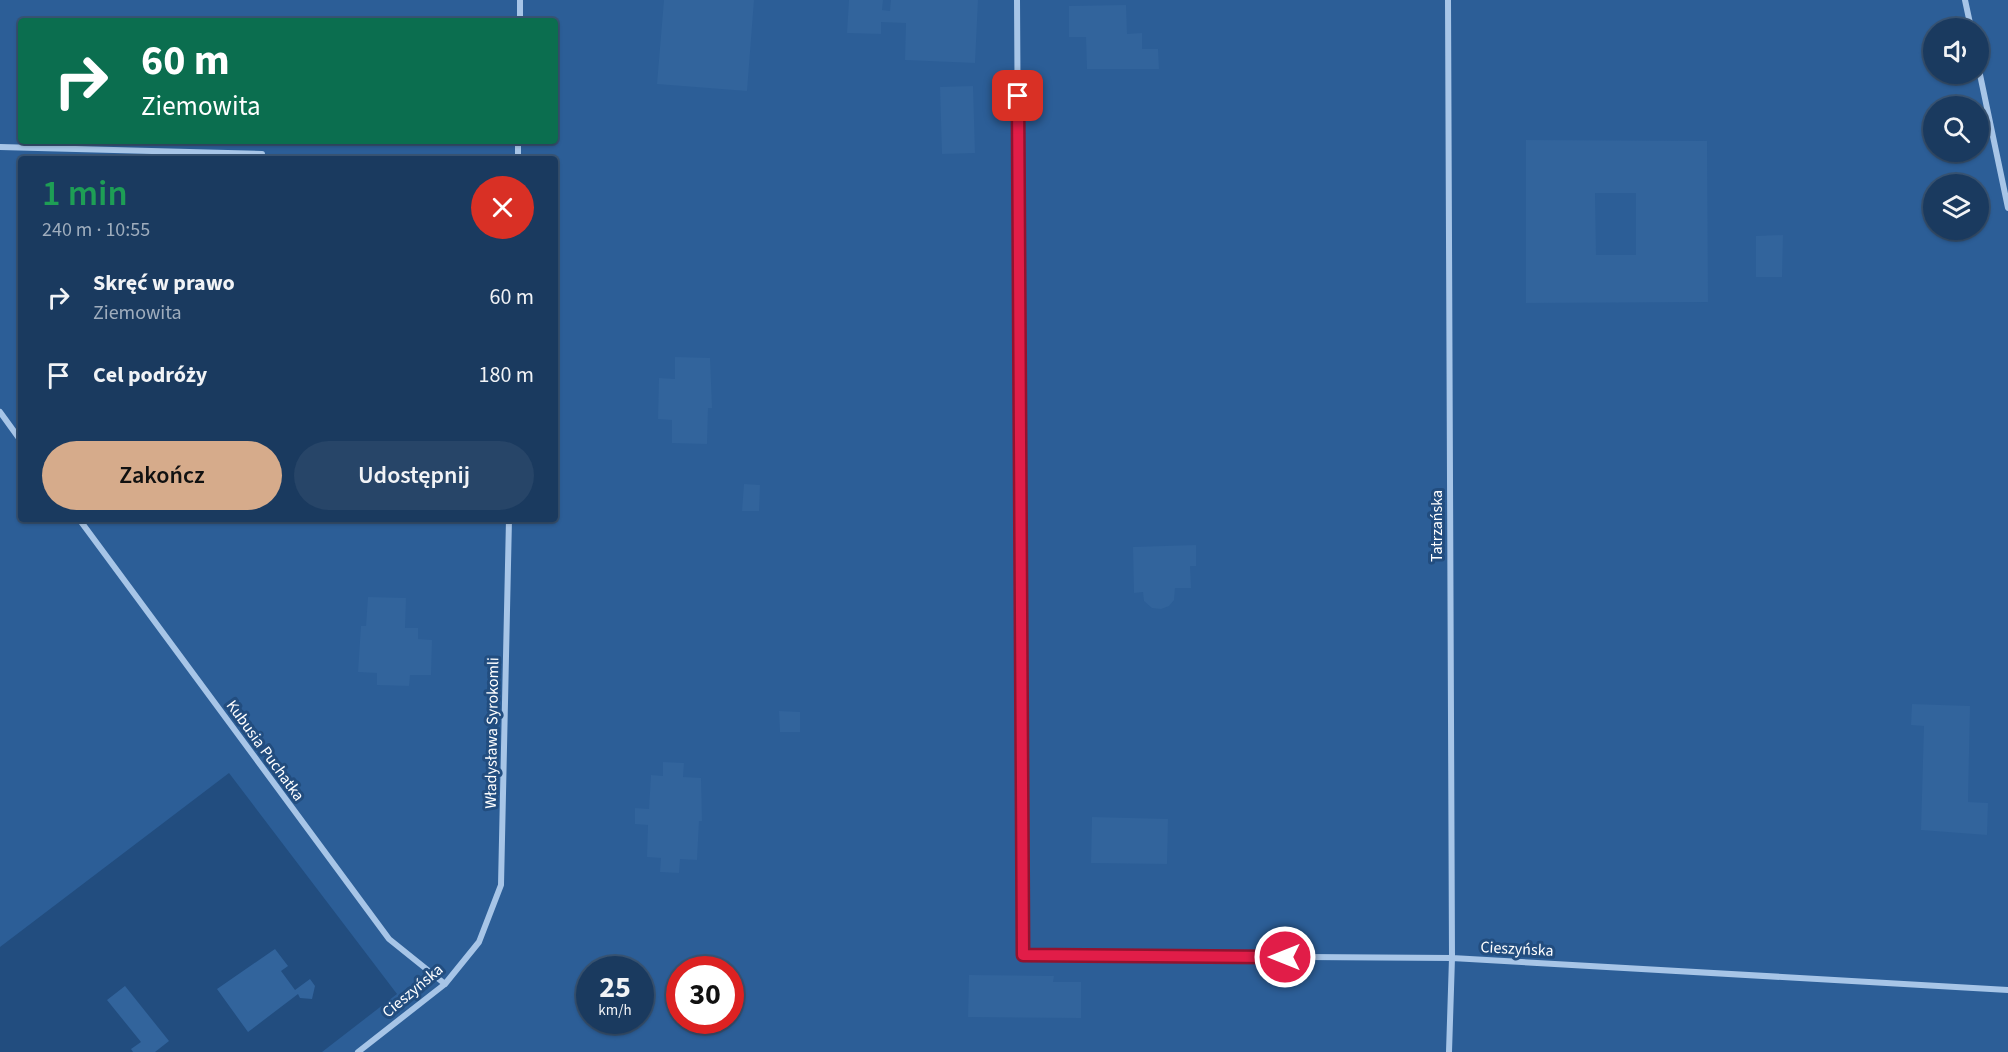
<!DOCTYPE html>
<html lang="pl">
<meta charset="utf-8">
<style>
body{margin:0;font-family:"Source Sans 3",sans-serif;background:#274568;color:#f1f3f6;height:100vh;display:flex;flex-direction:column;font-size:22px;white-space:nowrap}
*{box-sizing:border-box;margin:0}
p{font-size:20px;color:#9fadbd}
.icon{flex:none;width:33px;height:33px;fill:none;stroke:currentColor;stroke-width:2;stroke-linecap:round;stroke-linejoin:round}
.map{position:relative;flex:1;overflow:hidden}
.drawer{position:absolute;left:18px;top:156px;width:540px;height:366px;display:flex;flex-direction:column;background:#1a3a5f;border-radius:6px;box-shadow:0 2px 4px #0004,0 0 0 2px #385474}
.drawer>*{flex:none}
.top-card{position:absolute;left:18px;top:18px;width:540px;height:126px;border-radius:6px;box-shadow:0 2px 4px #0004,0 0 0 2px #385474;background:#0b6e4f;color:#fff;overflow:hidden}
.fabs{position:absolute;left:1923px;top:18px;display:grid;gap:12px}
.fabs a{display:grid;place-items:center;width:66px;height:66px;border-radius:50%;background:#1a3a5f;box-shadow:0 2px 4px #0004,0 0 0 2px #385474;font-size:30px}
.speed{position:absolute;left:576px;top:956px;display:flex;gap:12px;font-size:30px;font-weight:700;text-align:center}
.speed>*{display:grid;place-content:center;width:78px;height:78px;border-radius:50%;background:#1a3a5f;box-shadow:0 2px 4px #0004,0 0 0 2px #385474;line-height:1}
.speed small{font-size:15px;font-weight:400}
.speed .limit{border:9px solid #d22;background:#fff;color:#111}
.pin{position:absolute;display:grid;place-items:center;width:51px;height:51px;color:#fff;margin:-26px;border-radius:12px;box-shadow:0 3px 9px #0006}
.me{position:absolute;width:66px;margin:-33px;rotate:270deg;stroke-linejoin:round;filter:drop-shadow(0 0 4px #0008)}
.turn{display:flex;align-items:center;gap:21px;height:126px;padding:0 24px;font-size:27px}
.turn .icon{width:78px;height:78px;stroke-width:2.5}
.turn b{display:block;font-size:42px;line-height:51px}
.round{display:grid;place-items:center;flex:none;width:63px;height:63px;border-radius:32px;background:#274568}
.summary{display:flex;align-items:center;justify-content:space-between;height:102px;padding:0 24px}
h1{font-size:36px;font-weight:600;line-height:45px;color:#1e9e55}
.cta{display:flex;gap:12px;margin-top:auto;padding:12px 24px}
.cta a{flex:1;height:69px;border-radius:36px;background:#d6ab8b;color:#111;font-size:24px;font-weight:600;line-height:69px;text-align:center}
.cta a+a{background:#274568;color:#f1f3f6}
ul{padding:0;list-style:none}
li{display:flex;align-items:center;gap:18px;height:78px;padding:0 24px}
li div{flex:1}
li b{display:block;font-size:22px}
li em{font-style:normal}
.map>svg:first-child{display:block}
.green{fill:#2c5e97;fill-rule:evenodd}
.building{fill:#32649c;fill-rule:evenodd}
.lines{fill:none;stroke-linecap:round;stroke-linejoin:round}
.street{stroke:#a7c5e7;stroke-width:6}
.route-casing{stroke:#92132f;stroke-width:15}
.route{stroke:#e11d48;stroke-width:10}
.labels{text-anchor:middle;stroke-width:6;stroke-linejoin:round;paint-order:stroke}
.street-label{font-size:16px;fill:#fff;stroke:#224d7f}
</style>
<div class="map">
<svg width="2008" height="1052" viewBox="0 0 2008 1052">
<rect width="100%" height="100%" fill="#224d7f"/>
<!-- green -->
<path class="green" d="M 0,0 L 2008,0 L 2008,1052 L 322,1052 L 397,994 L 229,773 L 0,947 ZM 21,21 L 555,21 L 555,141 L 21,141 ZM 1934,28 L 1978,28 L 1978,74 L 1934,74 ZM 1934,106 L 1978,106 L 1978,152 L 1934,152 ZM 21,159 L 555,159 L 555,519 L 21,519 ZM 1934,184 L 1978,184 L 1978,230 L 1934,230 ZM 590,969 L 640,969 L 640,1020 L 590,1020 ZM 680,969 L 730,969 L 730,1020 L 680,1020 Z"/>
<!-- building -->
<path class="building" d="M 664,0 L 754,0 L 747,91 L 657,84 Z
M 849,0 L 883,0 L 882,10 L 890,11 L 891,0 L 978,0 L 975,63 L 905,60 L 906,23 L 881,22 L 881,34 L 847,33 Z
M 1126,5 L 1127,34 L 1142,33 L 1142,49 L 1158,49 L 1159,69 L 1087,69 L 1086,37 L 1069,37 L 1069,6 Z
M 973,86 L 975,153 L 942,154 L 940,87 Z
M 1526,140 L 1707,141 L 1708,302 L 1526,303 ZM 1595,193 L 1636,193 L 1636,255 L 1596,255 Z
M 1783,235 L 1782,277 L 1756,277 L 1756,236 Z
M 675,357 L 710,358 L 712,408 L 708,408 L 707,444 L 672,443 L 672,420 L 658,419 L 659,378 L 675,379 Z
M 744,484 L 760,485 L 759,511 L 742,511 Z
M 1196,545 L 1196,566 L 1190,566 L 1191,588 L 1175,588 L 1174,600 L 1169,606 L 1161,609 L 1152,608 L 1144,601 L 1143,592 L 1134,593 L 1133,547 Z
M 368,597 L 406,598 L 405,628 L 418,628 L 418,639 L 432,640 L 431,675 L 410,675 L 409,686 L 377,685 L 377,673 L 358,672 L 361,626 L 366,626 Z
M 1912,704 L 1970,706 L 1968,802 L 1988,803 L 1987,835 L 1921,830 L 1924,726 L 1911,725 Z
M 779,711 L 800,712 L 800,732 L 780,732 Z
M 663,762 L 684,763 L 683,777 L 701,778 L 702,821 L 699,821 L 697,860 L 680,859 L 679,873 L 660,872 L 661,858 L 647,857 L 648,825 L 635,824 L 635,808 L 649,809 L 651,775 L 663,776 Z
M 1092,817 L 1168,819 L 1167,864 L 1091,863 Z
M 275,949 L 288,966 L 281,971 L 295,990 L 310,979 L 315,986 L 312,999 L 300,998 L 298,994 L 248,1032 L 217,989 Z
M 969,975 L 1054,976 L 1053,982 L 1081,982 L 1081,1018 L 968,1017 Z
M 125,986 L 169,1041 L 155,1052 L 133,1052 L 131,1049 L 141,1042 L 107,1000 Z"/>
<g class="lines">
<!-- street -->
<path class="street" d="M 1017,0 L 1023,955 L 1452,958 L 2008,990
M 1448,0 L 1452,958 L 1449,1052
M 1965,0 L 1971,28
M 520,21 L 520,0
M 1978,65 L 2008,208
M 0,147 L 262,154
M 518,159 L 518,141
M 0,412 L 21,441
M 79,519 L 389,939 L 445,984
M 358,1052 L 445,984 L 479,942 L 501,885 L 509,519"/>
</g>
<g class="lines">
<!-- route casing -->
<g class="route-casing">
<path id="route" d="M 1018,96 L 1023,955 L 1285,957"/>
</g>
<!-- route -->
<use href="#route" class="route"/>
</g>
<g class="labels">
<!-- street labels -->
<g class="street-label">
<text transform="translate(1436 526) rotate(-90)" y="6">Tatrzańska</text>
<text transform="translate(491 733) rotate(-89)" y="6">Władysława Syrokomli</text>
<text transform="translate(266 750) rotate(54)" y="6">Kubusia Puchatka</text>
<text transform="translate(1517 948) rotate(3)" y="6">Cieszyńska</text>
<text transform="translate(412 990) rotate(-40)" y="6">Cieszyńska</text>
</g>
</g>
</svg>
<div class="fabs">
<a><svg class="icon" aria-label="sound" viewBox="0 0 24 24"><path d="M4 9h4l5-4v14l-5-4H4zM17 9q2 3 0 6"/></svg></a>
<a><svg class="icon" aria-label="search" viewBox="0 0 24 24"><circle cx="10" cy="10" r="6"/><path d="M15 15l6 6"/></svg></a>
<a><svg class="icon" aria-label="layers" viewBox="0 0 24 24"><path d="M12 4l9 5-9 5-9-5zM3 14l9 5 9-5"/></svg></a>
</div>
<div class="speed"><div>25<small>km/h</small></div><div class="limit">30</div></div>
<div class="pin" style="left:1018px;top:96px;background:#d93025"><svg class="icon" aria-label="arrive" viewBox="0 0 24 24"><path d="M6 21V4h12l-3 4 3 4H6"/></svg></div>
<svg class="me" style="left:1285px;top:957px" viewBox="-20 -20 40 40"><circle r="17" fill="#e11d48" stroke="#fff" stroke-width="3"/><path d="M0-11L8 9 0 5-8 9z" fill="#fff"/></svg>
<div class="top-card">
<div class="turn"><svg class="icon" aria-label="right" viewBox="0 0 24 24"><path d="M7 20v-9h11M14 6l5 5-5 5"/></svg><div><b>60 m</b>Ziemowita</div></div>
</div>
<section class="drawer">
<div class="summary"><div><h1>1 min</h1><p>240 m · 10:55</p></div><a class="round" style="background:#d93025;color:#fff"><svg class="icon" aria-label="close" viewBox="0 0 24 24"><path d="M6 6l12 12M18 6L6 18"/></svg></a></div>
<ul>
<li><svg class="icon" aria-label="right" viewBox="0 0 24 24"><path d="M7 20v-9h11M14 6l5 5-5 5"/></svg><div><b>Skręć w prawo</b><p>Ziemowita</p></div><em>60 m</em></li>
<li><svg class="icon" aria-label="arrive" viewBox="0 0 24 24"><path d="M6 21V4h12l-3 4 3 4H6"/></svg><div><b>Cel podróży</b></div><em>180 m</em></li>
</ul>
<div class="cta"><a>Zakończ</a><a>Udostępnij</a></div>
</section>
</div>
